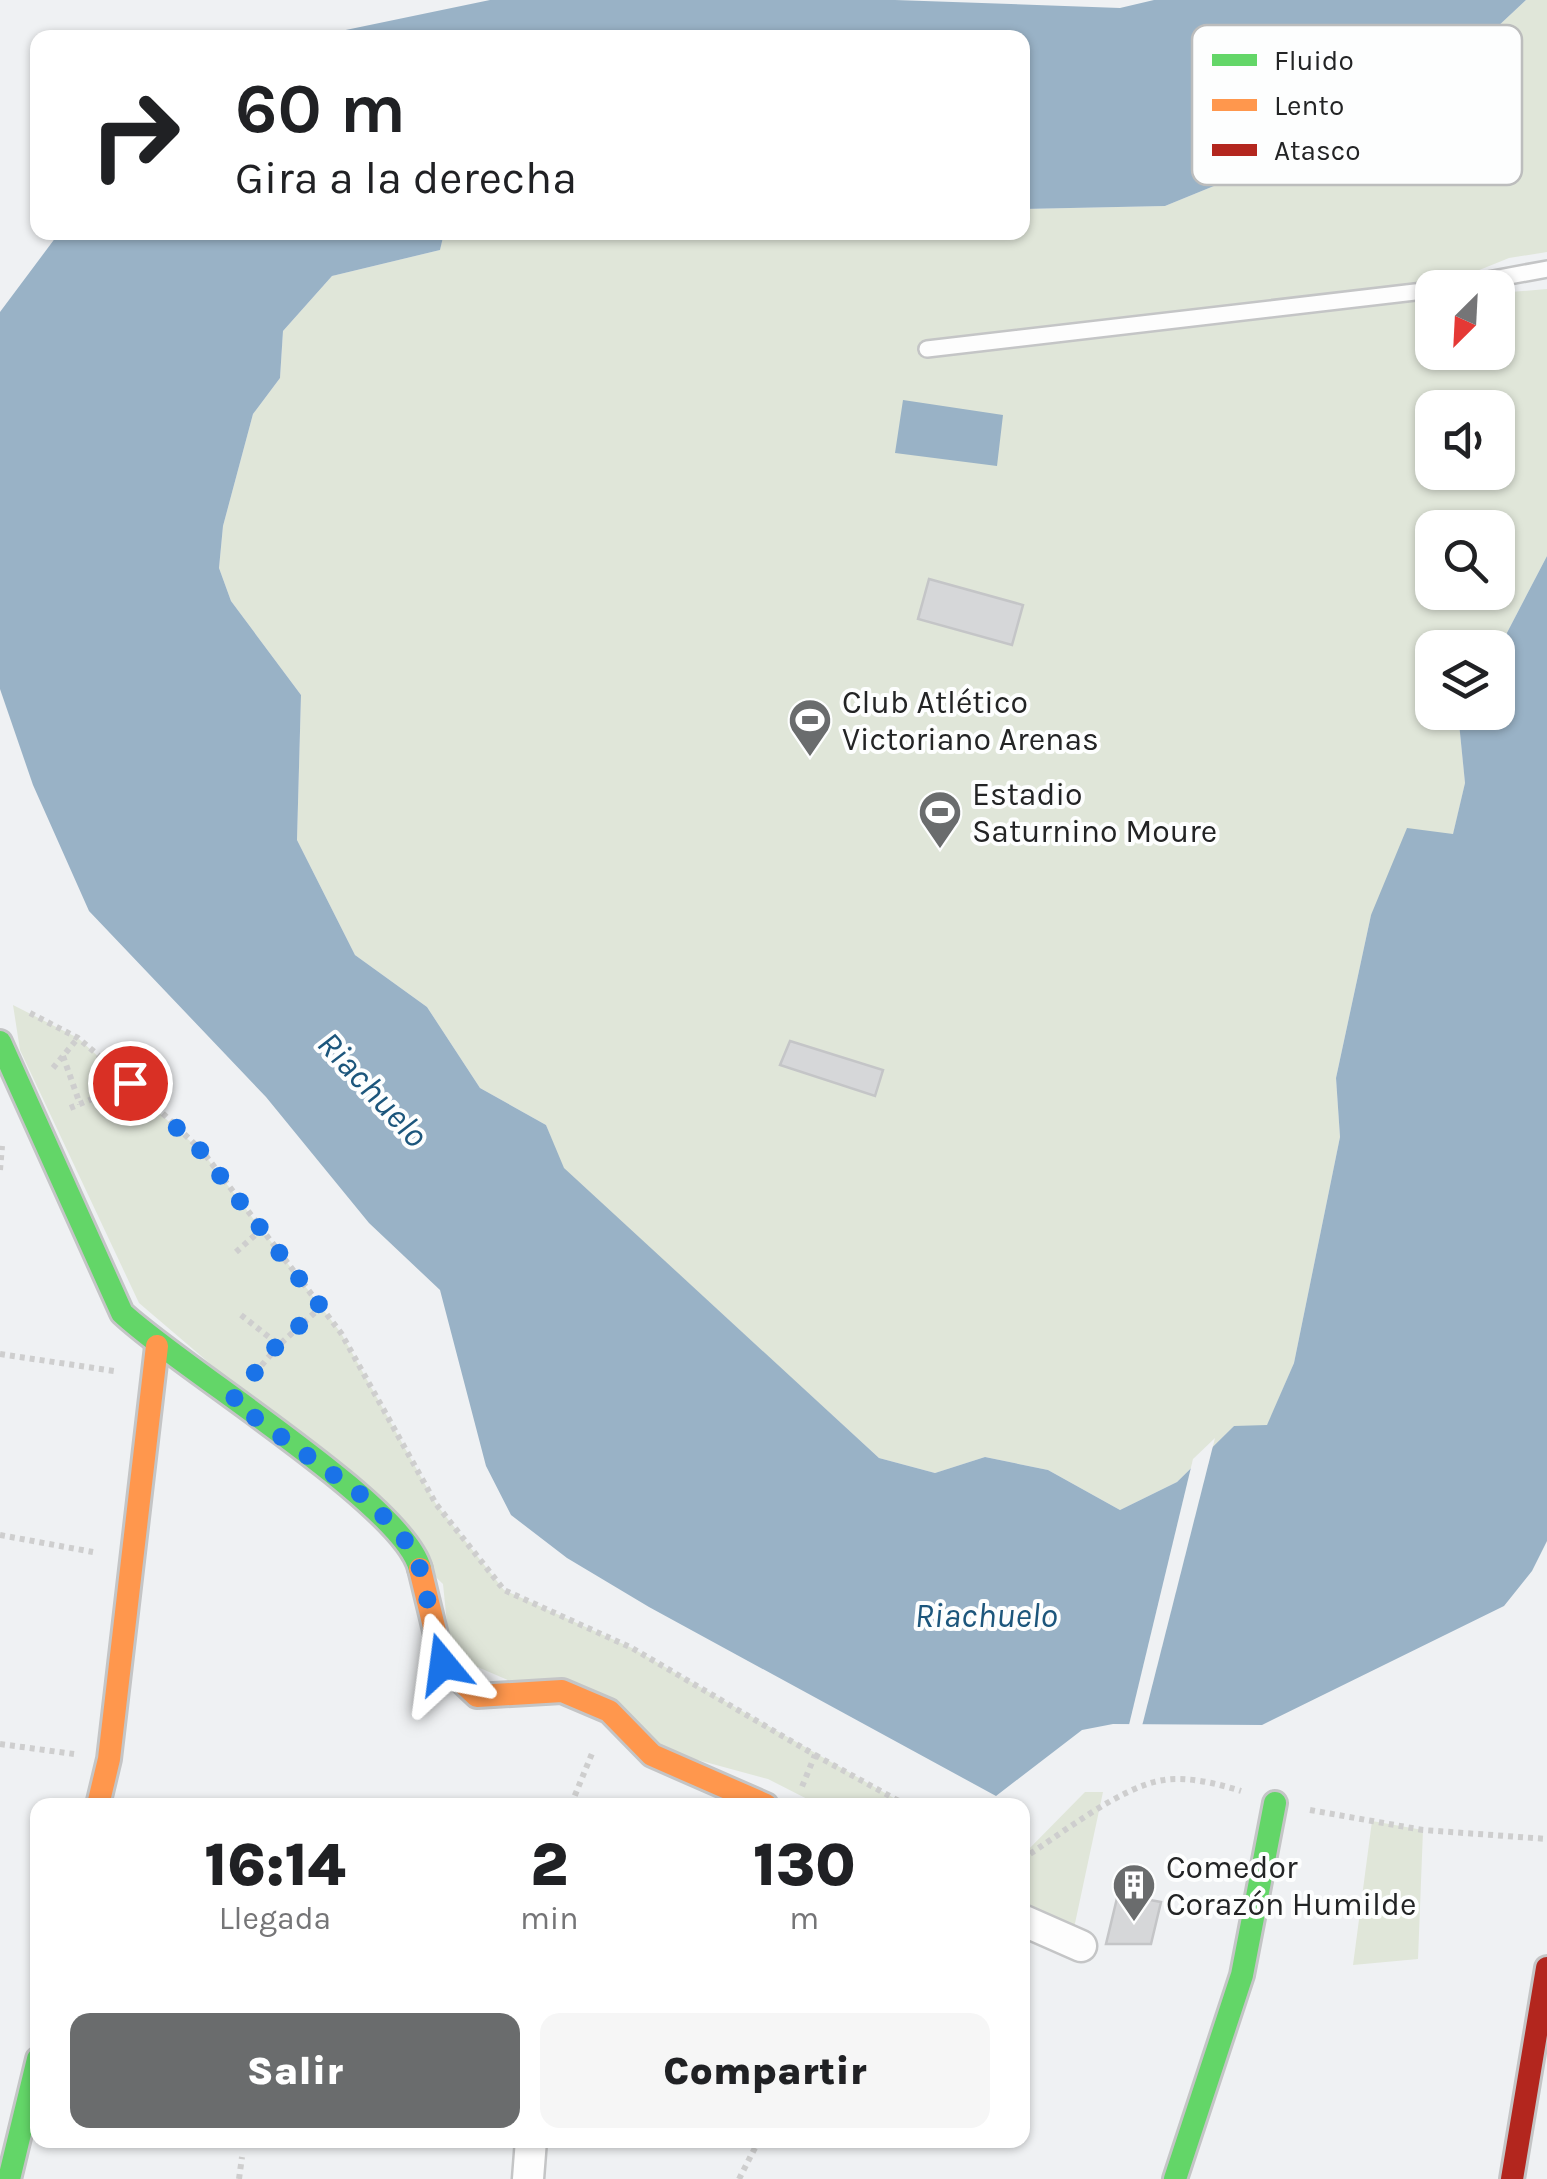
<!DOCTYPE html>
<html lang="es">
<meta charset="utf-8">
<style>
body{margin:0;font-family:Karla,sans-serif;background:#f6f6f6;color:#202124;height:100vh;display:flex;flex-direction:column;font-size:38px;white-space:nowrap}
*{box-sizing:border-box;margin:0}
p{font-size:32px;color:#757577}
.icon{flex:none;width:55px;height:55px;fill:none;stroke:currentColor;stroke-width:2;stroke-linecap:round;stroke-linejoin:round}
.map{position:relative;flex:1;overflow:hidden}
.sheet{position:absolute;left:30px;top:1798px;width:1000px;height:350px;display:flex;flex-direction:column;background:#fff;border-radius:20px;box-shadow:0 2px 8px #0004}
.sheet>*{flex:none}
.hud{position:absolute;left:30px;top:30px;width:1000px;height:210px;border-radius:20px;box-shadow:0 2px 8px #0004;background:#fff;color:#202124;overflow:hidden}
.needle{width:65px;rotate:204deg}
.controls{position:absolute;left:1415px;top:270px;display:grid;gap:20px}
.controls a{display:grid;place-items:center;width:100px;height:100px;border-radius:20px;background:#fff;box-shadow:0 2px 8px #0004;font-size:50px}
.pin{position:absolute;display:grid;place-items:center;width:85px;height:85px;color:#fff;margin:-42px;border:5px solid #fff;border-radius:50%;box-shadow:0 2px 10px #0007}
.me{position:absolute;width:110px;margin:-55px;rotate:344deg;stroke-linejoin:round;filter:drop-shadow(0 0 8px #0008)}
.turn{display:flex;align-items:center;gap:35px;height:210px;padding:0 40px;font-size:45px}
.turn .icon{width:130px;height:130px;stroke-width:2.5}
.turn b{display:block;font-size:70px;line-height:85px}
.eta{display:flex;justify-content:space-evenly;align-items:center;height:170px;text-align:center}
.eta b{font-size:60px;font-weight:800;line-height:70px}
.button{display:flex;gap:20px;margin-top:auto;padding:20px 40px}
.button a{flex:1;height:115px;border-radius:20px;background:#6a6c6d;color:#fff;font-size:40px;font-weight:800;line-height:115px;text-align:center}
.button a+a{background:#f6f6f6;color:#202124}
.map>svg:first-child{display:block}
.green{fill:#e0e6d9;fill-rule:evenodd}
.water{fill:#99b2c6}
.pier{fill:#eff1f3}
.building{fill:#d6d7d9;stroke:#c4c5c7;stroke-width:2.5}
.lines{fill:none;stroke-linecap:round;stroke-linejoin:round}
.lane-casing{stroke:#c4c5c6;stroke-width:20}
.street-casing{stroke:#c4c5c6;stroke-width:35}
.fast-casing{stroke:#c4c5c6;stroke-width:28}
.slow-casing{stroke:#c4c5c6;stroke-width:28}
.jam-casing{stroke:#c4c5c6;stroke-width:28}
.path{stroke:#cecece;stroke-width:6;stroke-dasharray:5 5;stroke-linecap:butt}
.lane{stroke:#fdfdfd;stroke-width:15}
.street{stroke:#fdfdfd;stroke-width:30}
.fast{stroke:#63d668;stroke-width:22}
.slow{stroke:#ff974d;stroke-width:22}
.jam{stroke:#b3261e;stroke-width:22}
.route{stroke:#1a73e8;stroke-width:18;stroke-dasharray:0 32.4}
.labels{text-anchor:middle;stroke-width:8;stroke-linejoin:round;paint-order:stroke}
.poi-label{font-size:32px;fill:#232425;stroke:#fdfefe;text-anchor:start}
.water-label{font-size:35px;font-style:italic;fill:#1c567c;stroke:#fdfefe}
.key{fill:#fdfefe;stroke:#bcbdbd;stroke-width:2.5}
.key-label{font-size:28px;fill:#232425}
</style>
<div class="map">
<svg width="1547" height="2179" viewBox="0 0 1547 2179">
<rect width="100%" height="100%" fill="#eff1f3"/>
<!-- green -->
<path class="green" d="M 1526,0 L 1547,0 L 1547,252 L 1509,258 L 1467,275 L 1462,287 L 1432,288 L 1432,352 L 1498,352 L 1498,293 L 1547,289 L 1547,556 L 1498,650 L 1432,648 L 1432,712 L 1465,713 L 1459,723 L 1465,783 L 1453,835 L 1371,915 L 1336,1078 L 1340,1137 L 1294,1363 L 1267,1426 L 1234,1426 L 1177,1482 L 1120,1510 L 1048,1470 L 985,1457 L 935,1473 L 879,1458 L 563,1168 L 546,1125 L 480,1088 L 427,1007 L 355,955 L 297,840 L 301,695 L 231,601 L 219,568 L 223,526 L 253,414 L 280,378 L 283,331 L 332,276 L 440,250 L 444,233 L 1022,232 L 1023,209 L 1165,206 L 1275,161 L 1324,160 L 1399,119 ZM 1432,408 L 1498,408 L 1498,472 L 1432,472 ZM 1432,528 L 1498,528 L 1498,592 L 1432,592 Z
M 13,1005 L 78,1038 L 203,1153 L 341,1333 L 436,1504 L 504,1590 L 632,1648 L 906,1805 L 819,1805 L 768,1779 L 683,1756 L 466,1662 L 448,1633 L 443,1584 L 255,1402 L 139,1303 L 20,1050 Z
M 1085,1792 L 1103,1792 L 1074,1928 L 1023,1907 L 1022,1856 Z
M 1372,1821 L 1423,1830 L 1418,1959 L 1353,1965 Z"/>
<!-- water -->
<path class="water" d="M 490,0 L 895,0 L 1120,8 L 1154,0 L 1526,0 L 1399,119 L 1324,160 L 1275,161 L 1165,206 L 1023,209 L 1022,38 L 312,37 Z
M 59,233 L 444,233 L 440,250 L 332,276 L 283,331 L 280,378 L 253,414 L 223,526 L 219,568 L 231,601 L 301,695 L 297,840 L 355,955 L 427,1007 L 480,1088 L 546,1125 L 564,1168 L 879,1458 L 935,1473 L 985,1457 L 1048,1470 L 1120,1510 L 1177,1482 L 1234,1426 L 1267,1425 L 1294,1363 L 1340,1137 L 1336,1078 L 1371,915 L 1407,828 L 1453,834 L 1465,783 L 1459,723 L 1465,713 L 1498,712 L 1498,650 L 1547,556 L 1547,1541 L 1532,1571 L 1504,1606 L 1262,1725 L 1113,1724 L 1082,1730 L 996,1796 L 649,1607 L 567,1558 L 511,1515 L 486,1466 L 440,1290 L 369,1223 L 266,1097 L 89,911 L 33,785 L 0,689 L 0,312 Z
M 903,400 L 1003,415 L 997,466 L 895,453 Z"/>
<!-- pier -->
<path class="pier" d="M 1215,1438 L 1141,1730 L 1128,1729 L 1193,1459 Z"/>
<!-- building -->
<path class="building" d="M 929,579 L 1023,605 L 1012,645 L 918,619 Z
M 790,1041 L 883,1070 L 875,1096 L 780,1065 Z
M 1118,1894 L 1161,1902 L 1151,1944 L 1106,1944 Z"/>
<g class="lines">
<!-- lane casing -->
<g class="lane-casing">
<path id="lane" d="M 1445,288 L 1547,269
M 927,349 L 1432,290"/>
</g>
<!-- street casing -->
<g class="street-casing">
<path id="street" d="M 1022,1920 L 1081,1946
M 528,2179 L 531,2140"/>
</g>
<!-- fast casing -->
<g class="fast-casing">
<path id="fast" d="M 0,1042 L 122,1313 C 183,1370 404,1504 420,1569
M 9,2179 L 38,2059
M 1175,2179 L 1242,1975 L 1275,1803"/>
</g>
<!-- slow casing -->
<g class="slow-casing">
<path id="slow" d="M 420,1569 L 443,1664 L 477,1696 L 562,1691 L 609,1711 L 652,1755 L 766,1805
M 98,1805 L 109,1759 L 157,1346"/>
</g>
<!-- jam casing -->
<g class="jam-casing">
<path id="jam" d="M 1512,2179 L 1547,1968"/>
</g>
<!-- path -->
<path class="path" d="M 30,1013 L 78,1038 L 131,1083
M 63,1056 L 80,1104
M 53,1068 L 78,1038
M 70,1108 L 131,1083 L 203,1152 L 341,1333 L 436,1504 L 504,1590 L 632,1648 L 815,1755 L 801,1789
M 0,1170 L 2,1146
M 236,1252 L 262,1229
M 241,1315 L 279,1345
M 0,1354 L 114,1371
M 255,1373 L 279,1345 L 321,1307
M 0,1535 L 93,1552
M 0,1744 L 74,1754
M 815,1755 L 906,1805
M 571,1805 L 593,1751
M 1310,1810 L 1423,1830 L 1547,1839
M 1022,1859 C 1060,1835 1121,1786 1164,1780 C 1187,1776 1219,1784 1241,1791
M 239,2179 L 242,2157
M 739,2179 L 759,2140"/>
<!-- lane -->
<use href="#lane" class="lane"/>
<!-- street -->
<use href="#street" class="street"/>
<!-- fast -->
<use href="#fast" class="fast"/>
<!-- slow -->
<use href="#slow" class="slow"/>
<!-- jam -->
<use href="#jam" class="jam"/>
</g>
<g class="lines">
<!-- route -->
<path class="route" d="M 130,1083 L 202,1152 L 321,1307 L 278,1344 L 232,1401 L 371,1502 L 416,1553 L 443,1664"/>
</g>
<!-- icons -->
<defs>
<g id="stadium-pin" transform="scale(2.25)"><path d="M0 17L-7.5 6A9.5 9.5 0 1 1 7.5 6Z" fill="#6a6c6d" stroke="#fdfefe"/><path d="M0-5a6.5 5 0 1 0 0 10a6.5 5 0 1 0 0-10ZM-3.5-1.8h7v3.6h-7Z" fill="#fff"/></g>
<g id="building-pin" transform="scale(2.25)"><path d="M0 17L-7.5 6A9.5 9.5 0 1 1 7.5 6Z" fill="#6a6c6d" stroke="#fdfefe"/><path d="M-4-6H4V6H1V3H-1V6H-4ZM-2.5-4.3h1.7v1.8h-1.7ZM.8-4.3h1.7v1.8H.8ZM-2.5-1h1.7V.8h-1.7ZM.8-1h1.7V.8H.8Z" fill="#fff"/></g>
</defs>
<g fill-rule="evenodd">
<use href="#stadium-pin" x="810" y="720"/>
<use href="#stadium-pin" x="940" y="812"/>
<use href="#building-pin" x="1134" y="1885"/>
</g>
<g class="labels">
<!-- poi labels -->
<g class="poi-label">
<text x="842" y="713">Club Atlético<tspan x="842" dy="37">Victoriano Arenas</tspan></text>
<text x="972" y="805">Estadio<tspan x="972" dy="37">Saturnino Moure</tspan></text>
<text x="1166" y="1878">Comedor<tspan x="1166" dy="37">Corazón Humilde</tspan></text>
</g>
<!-- water labels -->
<g class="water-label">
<text transform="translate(373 1089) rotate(47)" y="12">Riachuelo</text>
<text x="986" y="1627">Riachuelo</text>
</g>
</g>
<!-- legend -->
<rect x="1192" y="25" width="330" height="160" rx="15" class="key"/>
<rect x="1212" y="54" width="45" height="12" fill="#63d668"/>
<rect x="1212" y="99" width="45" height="12" fill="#ff974d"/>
<rect x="1212" y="144" width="45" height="12" fill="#b3261e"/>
<g class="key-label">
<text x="1274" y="70">Fluido</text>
<text x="1274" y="115">Lento</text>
<text x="1274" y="160">Atasco</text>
</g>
</svg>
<div class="controls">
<a><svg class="needle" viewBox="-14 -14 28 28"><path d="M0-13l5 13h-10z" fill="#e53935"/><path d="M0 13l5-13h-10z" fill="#757577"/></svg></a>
<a><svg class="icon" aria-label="sound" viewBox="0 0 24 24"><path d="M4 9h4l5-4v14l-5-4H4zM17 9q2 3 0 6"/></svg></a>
<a><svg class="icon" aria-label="search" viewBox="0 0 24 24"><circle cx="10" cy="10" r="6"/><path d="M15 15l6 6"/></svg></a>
<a><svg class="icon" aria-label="layers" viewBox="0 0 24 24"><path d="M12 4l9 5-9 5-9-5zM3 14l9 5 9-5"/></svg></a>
</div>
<div class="pin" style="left:130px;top:1083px;background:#d93025"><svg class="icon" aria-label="arrive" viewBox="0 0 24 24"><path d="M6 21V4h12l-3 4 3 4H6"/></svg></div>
<svg class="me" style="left:443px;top:1664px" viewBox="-20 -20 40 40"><path d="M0-17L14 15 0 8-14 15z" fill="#1a73e8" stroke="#fff" stroke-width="4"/></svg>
<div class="hud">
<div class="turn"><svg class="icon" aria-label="right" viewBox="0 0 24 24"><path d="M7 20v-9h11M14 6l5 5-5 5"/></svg><div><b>60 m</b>Gira a la derecha</div></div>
</div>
<section class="sheet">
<div class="eta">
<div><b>16:14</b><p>Llegada</p></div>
<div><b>2</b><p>min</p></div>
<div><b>130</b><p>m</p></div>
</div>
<div class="button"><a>Salir</a><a>Compartir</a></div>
</section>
</div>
